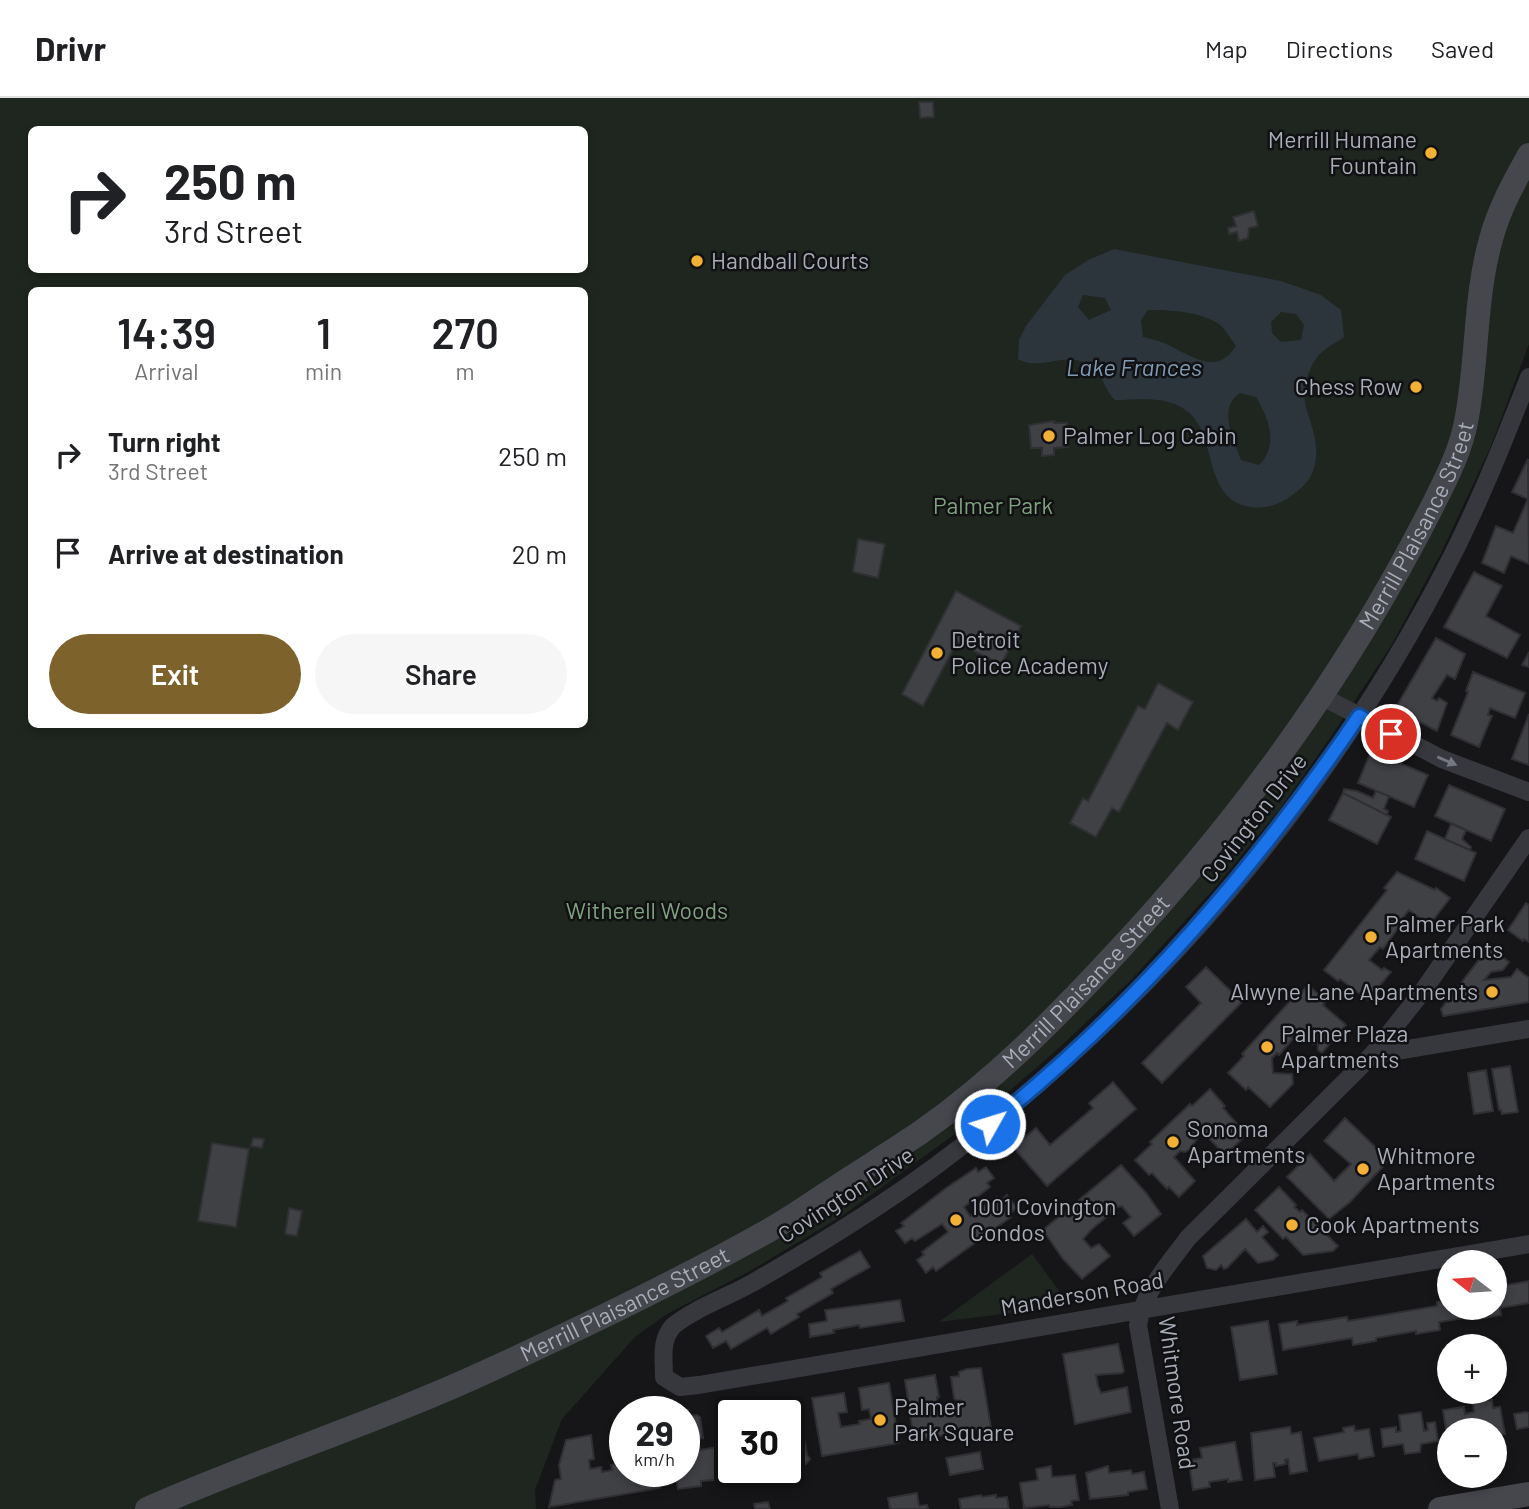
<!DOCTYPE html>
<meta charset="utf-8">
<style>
body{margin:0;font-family:Barlow,sans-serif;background:#f6f6f6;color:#202124;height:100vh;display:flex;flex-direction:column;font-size:26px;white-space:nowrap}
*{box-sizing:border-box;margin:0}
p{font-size:23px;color:#757577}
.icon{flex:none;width:38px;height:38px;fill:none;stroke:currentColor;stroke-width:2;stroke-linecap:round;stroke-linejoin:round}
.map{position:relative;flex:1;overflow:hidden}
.side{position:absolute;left:28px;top:189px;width:560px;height:441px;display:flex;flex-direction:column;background:#fff;border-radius:10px;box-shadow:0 4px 10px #0003}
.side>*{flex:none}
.hud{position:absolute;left:28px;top:28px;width:560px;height:147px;border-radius:10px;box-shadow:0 4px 10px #0003;background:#fff;color:#202124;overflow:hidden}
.needle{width:46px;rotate:287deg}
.tools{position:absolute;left:1437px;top:1152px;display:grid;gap:14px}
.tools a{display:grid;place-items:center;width:70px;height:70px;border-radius:50%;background:#fff;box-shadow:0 4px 10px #0003;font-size:35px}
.speed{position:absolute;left:609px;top:1298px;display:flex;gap:14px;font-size:35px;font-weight:700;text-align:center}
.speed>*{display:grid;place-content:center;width:91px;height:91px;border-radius:50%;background:#fff;box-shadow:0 4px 10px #0003;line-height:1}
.speed small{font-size:18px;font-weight:400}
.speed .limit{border:4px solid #111;border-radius:10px;background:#fff;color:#111}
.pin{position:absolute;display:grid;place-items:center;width:60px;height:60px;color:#fff;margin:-30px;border:4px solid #fff;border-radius:50%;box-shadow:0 2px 7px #0007}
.me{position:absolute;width:77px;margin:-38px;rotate:51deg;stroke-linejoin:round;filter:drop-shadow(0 0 5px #0008)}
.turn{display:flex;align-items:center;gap:24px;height:147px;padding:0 21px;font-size:32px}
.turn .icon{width:91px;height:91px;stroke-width:2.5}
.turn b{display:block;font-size:49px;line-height:60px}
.eta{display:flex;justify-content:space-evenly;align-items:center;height:119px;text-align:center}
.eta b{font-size:42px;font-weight:600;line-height:49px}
.button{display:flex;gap:14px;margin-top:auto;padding:14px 21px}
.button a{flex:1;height:80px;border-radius:42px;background:#7e622b;color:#fff;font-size:28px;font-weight:600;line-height:80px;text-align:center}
.button a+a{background:#f6f6f6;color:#202124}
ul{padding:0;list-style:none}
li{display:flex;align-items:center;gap:21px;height:98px;padding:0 21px}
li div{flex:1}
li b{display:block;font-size:26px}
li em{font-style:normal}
header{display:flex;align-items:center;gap:42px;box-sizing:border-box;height:98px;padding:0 35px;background:#fff;border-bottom:2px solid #e0e0e0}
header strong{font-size:33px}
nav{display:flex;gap:38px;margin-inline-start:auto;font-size:24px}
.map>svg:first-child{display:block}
.green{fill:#1e261f;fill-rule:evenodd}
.water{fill:#2c353c;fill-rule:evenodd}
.building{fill:#404145;stroke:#303034;stroke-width:2}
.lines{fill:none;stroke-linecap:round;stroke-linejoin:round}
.street{stroke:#37383d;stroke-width:18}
.secondary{stroke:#45474d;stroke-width:24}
.oneway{fill:#757881}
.route-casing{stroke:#114b97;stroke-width:18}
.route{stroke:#1a73e8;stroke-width:12}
.poi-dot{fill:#f2b134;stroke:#111113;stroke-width:2.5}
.labels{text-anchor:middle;stroke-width:5;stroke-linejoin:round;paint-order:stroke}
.poi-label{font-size:23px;fill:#a8adb8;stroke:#111113;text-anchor:start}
.park-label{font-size:23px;fill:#7fa381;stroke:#111113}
.street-label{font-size:23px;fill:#a8adb8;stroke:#111113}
.water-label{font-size:24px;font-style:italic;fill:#7f9bb3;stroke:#111113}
</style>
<header>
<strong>Drivr</strong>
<nav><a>Map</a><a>Directions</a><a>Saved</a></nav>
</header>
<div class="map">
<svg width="1529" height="1411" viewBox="0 0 1529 1411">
<rect width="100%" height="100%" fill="#161618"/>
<!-- green -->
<path class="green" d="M 0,0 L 1529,0 L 1529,246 L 1491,348 L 1441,455 L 1391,548 L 1334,634 L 1280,711 L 1213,792 L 1131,882 L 1059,950 L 984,1015 L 842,1118 L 750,1173 L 667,1216 L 635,1239 L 562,1321 L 535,1392 L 536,1411 L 0,1411 ZM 32,32 L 584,32 L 584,172 L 32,172 ZM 32,192 L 584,192 L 584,626 L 32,626 Z
M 1032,1156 L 1068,1205 L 1064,1208 L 939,1224 Z"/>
<!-- water -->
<path class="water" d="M 1114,151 L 1281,183 L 1321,197 L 1341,212 L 1344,239 C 1336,245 1325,250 1318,258 C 1307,272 1301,296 1307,313 C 1313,333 1320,349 1314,370 C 1311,382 1301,391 1291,398 C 1278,407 1266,411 1251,409 C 1202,403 1218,336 1187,313 C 1166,297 1139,302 1115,302 C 1105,293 1104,279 1093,270 C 1069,249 1042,275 1018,261 L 1019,242 L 1026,228 L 1065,177 L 1088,162 ZM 1083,197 L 1105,200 L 1111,212 L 1089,222 L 1078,209 ZM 1148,212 C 1170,212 1199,213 1219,226 C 1225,231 1231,241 1236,248 C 1216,280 1189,256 1164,245 C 1158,242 1150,241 1143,239 L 1141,222 ZM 1281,214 L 1296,216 L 1304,227 L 1301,242 L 1281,244 L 1272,235 L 1271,224 ZM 1240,295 L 1256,299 C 1269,321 1279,347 1259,367 L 1241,362 C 1233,341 1217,310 1240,295 Z"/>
<!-- building -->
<path class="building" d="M 919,4 L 933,4 L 934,19 L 920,20 Z
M 1254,113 L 1258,128 L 1249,130 L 1248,140 L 1239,143 L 1237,134 L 1229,136 L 1228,130 L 1236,128 L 1233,119 Z
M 1054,323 L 1054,325 L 1067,325 L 1068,349 L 1054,350 L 1054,357 L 1042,358 L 1042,350 L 1031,350 L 1029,327 Z
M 1528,361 L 1529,466 L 1511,458 L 1504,475 L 1482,465 L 1496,428 L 1513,435 L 1528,401 L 1512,394 Z
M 858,441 L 885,446 L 878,480 L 853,474 Z
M 1474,474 L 1502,488 L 1486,518 L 1520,537 L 1507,560 L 1444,529 Z
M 956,493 L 1021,528 L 1001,567 L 957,544 L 923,608 L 902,596 Z
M 1436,540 L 1465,556 L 1455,581 L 1447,577 L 1432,600 L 1437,603 L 1439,600 L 1447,605 L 1437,633 L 1395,611 Z
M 1529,554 L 1529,569 L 1522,567 Z
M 1473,574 L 1525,595 L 1515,620 L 1490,610 L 1488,617 L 1492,618 L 1479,649 L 1451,637 L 1468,594 L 1466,593 Z
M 1158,585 L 1193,604 L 1178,632 L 1167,625 L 1119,714 L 1112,710 L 1096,739 L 1070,725 L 1083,700 L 1088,703 L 1138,608 L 1145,611 Z
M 1529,616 L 1529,667 L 1512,661 Z
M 1371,653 L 1428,677 L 1414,709 L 1358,685 Z
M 1449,687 L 1505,711 L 1491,743 L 1435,718 Z
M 1344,691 L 1357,693 L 1373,700 L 1376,693 L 1389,698 L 1384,711 L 1388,713 L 1387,717 L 1343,695 Z
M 1343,695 L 1391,719 L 1377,746 L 1329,722 Z
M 1451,726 L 1466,732 L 1462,741 L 1471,749 L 1470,752 L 1445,741 Z
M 1427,733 L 1476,755 L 1464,783 L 1415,761 Z
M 1397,774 L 1435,792 L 1436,790 L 1450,800 L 1427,830 L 1420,824 L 1422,822 L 1409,812 L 1399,825 L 1401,826 L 1383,851 L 1380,849 L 1369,862 L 1382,872 L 1384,870 L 1391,874 L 1368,902 L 1340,881 L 1338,883 L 1324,872 L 1387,792 L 1384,790 Z
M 1526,805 L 1529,807 L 1529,844 L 1524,841 L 1523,843 L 1508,832 Z
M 1489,849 L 1509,864 L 1503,872 L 1491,874 L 1484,882 L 1511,879 L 1517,871 L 1529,880 L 1529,904 L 1443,918 L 1441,911 Z
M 1206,869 L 1242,904 L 1162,985 L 1142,965 L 1201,905 L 1186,889 Z
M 1308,887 L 1326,903 L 1323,907 L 1346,927 L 1322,955 L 1318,952 L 1318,945 L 1313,946 L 1313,932 L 1297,933 L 1291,939 L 1293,941 L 1279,957 L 1277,955 L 1272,960 L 1273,975 L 1292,976 L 1293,986 L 1270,1009 L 1248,989 L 1246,992 L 1228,975 L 1244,958 L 1242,956 L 1291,902 L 1293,904 Z
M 1510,968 L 1518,1014 L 1502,1016 L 1501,1012 L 1499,1012 L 1492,971 Z
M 1486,972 L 1493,1013 L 1474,1016 L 1468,975 Z
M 1113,984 L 1136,1011 L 1047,1088 L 1013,1049 L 1036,1030 L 1050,1047 L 1093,1010 L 1089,1005 Z
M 1210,991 L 1225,1008 L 1223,1010 L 1238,1027 L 1235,1030 L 1244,1039 L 1225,1057 L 1202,1033 L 1190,1051 L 1185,1054 L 1180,1053 L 1174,1059 L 1195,1083 L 1179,1099 L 1169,1089 L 1167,1091 L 1152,1075 L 1149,1077 L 1135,1062 L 1152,1046 L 1150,1044 L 1190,1006 L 1192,1008 Z
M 1345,1020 L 1389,1062 L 1350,1104 L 1329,1121 L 1287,1079 L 1310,1056 L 1334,1083 L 1351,1066 L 1324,1043 Z
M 253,1040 L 264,1041 L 262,1050 L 251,1048 Z
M 212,1045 L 249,1051 L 236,1129 L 198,1123 Z
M 1121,1067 L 1146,1095 L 1161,1116 L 1134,1138 L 1123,1125 L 1131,1119 L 1122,1108 L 1118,1109 L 1091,1132 L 1083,1141 L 1091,1150 L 1099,1146 L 1110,1158 L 1082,1181 L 1063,1161 L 1043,1132 Z
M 986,1069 L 994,1080 L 987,1085 L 990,1089 L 964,1109 L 970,1118 L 997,1099 L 1000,1103 L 1007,1097 L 1017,1110 L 1009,1116 L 1011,1119 L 936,1173 L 933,1169 L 926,1175 L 917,1162 L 924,1157 L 922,1154 L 948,1134 L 942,1126 L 915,1143 L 912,1140 L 905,1145 L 896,1133 L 904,1128 L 901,1125 L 946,1090 L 976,1070 L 978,1074 Z
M 1279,1089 L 1296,1107 L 1294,1109 L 1300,1114 L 1302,1112 L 1338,1148 L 1333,1153 L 1303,1157 L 1286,1139 L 1283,1141 L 1255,1112 Z
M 289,1110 L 302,1113 L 297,1138 L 285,1136 Z
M 1246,1121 L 1257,1134 L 1263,1128 L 1268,1134 L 1262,1139 L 1278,1157 L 1273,1162 L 1258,1165 L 1245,1151 L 1227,1170 L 1224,1171 L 1221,1167 L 1216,1172 L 1207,1170 L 1203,1158 Z
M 860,1153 L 870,1169 L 831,1191 L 833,1195 L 797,1216 L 799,1219 L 771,1236 L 767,1230 L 731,1251 L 726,1243 L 713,1250 L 706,1238 L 719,1230 L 722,1234 L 759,1212 L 762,1218 L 788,1203 L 786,1200 L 822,1179 L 820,1175 Z
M 1529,1183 L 1529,1205 L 1500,1210 L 1501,1217 L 1478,1221 L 1477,1218 L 1439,1224 L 1440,1232 L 1416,1236 L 1416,1233 L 1376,1240 L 1376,1243 L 1353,1247 L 1352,1240 L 1283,1252 L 1279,1226 L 1297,1223 L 1297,1227 L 1347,1219 L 1348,1223 L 1437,1208 L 1437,1204 L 1449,1202 L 1449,1209 L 1494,1209 L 1494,1194 L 1498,1194 L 1497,1189 Z
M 900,1202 L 904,1223 L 860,1230 L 859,1227 L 833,1232 L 834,1235 L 810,1239 L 809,1226 L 827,1223 L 825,1212 Z
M 1268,1223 L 1277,1276 L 1240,1282 L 1231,1229 Z
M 1118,1246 L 1124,1273 L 1122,1275 L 1096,1277 L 1098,1288 L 1101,1295 L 1127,1289 L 1131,1314 L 1075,1326 L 1063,1256 Z
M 981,1270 L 991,1330 L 914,1342 L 905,1282 L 935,1277 L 939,1299 L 937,1299 L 937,1303 L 934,1304 L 932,1314 L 942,1312 L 963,1309 L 960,1302 L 957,1303 L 954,1300 L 951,1279 L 959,1278 L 959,1274 L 967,1271 Z
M 889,1285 L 899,1345 L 822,1358 L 812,1300 L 844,1295 L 847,1314 L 838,1315 L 841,1329 L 860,1326 L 859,1323 L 871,1321 L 869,1311 L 862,1312 L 859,1290 Z
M 797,1302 L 807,1357 L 810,1361 L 806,1366 L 789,1367 L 789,1314 L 767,1314 L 764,1309 Z
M 1492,1302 L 1493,1310 L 1500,1309 L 1505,1336 L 1494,1338 L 1494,1332 L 1449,1332 L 1448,1345 L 1443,1312 L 1464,1309 L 1465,1316 L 1474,1314 L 1473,1305 Z
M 753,1308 L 754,1314 L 730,1314 L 730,1336 L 722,1337 L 717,1313 Z
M 688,1312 L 689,1318 L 697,1317 L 700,1319 L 703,1340 L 698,1341 L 700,1352 L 730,1347 L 730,1374 L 763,1374 L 764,1378 L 701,1383 L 701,1388 L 678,1391 L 675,1374 L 684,1374 L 684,1314 L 676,1314 Z
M 1421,1314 L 1424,1333 L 1428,1332 L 1427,1325 L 1435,1324 L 1438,1343 L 1421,1346 L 1420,1354 L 1405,1356 L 1403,1346 L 1383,1349 L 1381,1331 L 1396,1329 L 1396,1334 L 1401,1333 L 1399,1317 Z
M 1526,1314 L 1529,1315 L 1529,1329 L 1517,1331 L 1514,1316 Z
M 1354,1328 L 1355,1333 L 1369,1331 L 1374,1358 L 1359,1361 L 1358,1356 L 1319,1363 L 1314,1340 L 1344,1334 L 1343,1330 Z
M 1290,1329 L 1291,1336 L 1301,1334 L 1307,1373 L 1290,1376 L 1288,1361 L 1285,1362 L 1286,1366 L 1276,1368 L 1276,1365 L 1273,1365 L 1275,1379 L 1255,1382 L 1251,1335 Z
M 625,1331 L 625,1374 L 658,1374 L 660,1390 L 549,1409 L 555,1382 L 561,1381 L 559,1367 L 566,1342 L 591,1337 L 594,1361 L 589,1362 L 590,1371 L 601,1369 L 602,1374 L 612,1372 L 611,1367 L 624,1365 L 623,1356 L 619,1357 L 615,1333 Z
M 1235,1344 L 1242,1382 L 1228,1384 L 1228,1381 L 1209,1384 L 1210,1389 L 1193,1392 L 1190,1371 L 1192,1371 L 1191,1362 L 1202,1360 L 1200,1350 Z
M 980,1354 L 983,1371 L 950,1377 L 946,1360 Z
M 1051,1368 L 1052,1379 L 1075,1377 L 1079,1402 L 1071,1403 L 1072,1407 L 1061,1409 L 1050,1409 L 1049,1407 L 1024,1410 L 1020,1385 L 1038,1382 L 1036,1371 Z
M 1108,1368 L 1109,1375 L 1131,1372 L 1132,1376 L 1144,1374 L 1147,1391 L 1128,1394 L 1128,1397 L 1090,1401 L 1086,1375 Z
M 917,1395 L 919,1408 L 927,1407 L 928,1411 L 890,1411 L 888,1400 Z
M 981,1397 L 982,1399 L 996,1397 L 996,1400 L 1007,1399 L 1009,1411 L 961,1411 L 959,1401 Z
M 768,1404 L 770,1411 L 755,1411 L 754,1406 Z"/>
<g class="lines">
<!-- street -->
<path class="street" d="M 1529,279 C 1505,340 1481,401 1451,460 C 1330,698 1151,908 937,1067 C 879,1110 817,1148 754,1184 C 728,1199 697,1209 673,1228 C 660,1243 664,1260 664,1279 L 680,1289 L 699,1287 L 1529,1146
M 1321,598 L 1442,661 L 1529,694
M 1372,957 L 1529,931
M 1170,1411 L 1138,1227 C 1143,1194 1169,1166 1188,1140 L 1372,957 L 1423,893 L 1529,740"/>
<!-- secondary -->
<g class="secondary">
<path id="s1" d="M 147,1411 C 260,1361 378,1324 490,1272 C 583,1229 677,1184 766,1134 C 793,1119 818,1101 844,1084 C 870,1067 896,1051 921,1034 C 995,982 1057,919 1118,853 C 1244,718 1353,567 1436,401 C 1448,377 1461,351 1466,324 C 1478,264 1474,201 1491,141 C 1499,111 1514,84 1529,57"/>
<path d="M 1440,1411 L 1529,1396"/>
</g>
</g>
<!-- one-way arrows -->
<defs><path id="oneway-solid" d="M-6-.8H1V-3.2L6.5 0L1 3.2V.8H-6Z" transform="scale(1.75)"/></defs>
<use class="oneway" href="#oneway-solid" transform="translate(1447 663) rotate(23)"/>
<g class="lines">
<!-- route casing -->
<g class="route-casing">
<path id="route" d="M 990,1026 C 1135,910 1255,771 1359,618 L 1391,636"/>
</g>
<!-- route -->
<use href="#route" class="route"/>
</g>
<!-- markers -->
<g class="poi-dot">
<circle cx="1431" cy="55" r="7"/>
<circle cx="697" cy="163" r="7"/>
<circle cx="1416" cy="289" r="7"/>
<circle cx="1049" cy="338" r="7"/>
<circle cx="937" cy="555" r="7"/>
<circle cx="1371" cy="839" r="7"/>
<circle cx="1492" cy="894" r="7"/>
<circle cx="1267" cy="949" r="7"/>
<circle cx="1173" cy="1044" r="7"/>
<circle cx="1363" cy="1071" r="7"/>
<circle cx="956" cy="1122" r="7"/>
<circle cx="1292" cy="1127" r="7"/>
<circle cx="880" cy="1322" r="7"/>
</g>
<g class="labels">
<!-- poi labels -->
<g class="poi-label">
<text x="1417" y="50" text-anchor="end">Merrill Humane<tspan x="1417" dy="26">Fountain</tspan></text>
<text x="711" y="171">Handball Courts</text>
<text x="1402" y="297" text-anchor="end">Chess Row</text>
<text x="1063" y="346">Palmer Log Cabin</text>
<text x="951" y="550">Detroit<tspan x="951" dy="26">Police Academy</tspan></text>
<text x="1385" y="834">Palmer Park<tspan x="1385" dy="26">Apartments</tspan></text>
<text x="1478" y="902" text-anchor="end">Alwyne Lane Apartments</text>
<text x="1281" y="944">Palmer Plaza<tspan x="1281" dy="26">Apartments</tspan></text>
<text x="1187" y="1039">Sonoma<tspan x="1187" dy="26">Apartments</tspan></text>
<text x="1377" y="1066">Whitmore<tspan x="1377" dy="26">Apartments</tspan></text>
<text x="970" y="1117">1001 Covington<tspan x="970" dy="26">Condos</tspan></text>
<text x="1306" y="1135">Cook Apartments</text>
<text x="894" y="1317">Palmer<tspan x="894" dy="26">Park Square</tspan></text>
</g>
<!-- park labels -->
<g class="park-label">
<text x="993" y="416">Palmer Park</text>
<text x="647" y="821">Witherell Woods</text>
</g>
<!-- street labels -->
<g class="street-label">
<text dy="8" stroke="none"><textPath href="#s1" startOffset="1654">Merrill Plaisance Street</textPath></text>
<text transform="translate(1254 720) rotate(-52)" y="8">Covington Drive</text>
<text dy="8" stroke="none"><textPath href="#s1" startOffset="1087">Merrill Plaisance Street</textPath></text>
<text transform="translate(846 1097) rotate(-33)" y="8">Covington Drive</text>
<text transform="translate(1082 1196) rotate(-10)" y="8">Manderson Road</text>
<text dy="8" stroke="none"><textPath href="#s1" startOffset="520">Merrill Plaisance Street</textPath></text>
<text transform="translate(1177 1295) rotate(82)" y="8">Whitmore Road</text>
</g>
<!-- water labels -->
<g class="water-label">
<text x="1134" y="278">Lake Frances</text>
</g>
</g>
</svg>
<div class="tools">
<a><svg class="needle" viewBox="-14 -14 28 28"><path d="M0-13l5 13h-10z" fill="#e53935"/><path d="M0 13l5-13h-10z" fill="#757577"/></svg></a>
<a>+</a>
<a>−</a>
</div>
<div class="speed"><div>29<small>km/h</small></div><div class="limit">30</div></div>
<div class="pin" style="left:1391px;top:636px;background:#d93025"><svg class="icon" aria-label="arrive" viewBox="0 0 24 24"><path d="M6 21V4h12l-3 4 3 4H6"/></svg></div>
<svg class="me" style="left:990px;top:1026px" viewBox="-20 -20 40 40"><circle r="17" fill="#1a73e8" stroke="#fff" stroke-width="3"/><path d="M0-11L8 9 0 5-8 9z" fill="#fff"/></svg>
<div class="hud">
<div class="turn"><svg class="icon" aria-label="right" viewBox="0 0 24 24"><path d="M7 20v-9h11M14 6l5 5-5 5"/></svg><div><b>250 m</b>3rd Street</div></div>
</div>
<section class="side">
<div class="eta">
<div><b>14:39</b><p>Arrival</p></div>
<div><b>1</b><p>min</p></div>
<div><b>270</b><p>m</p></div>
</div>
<ul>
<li><svg class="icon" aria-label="right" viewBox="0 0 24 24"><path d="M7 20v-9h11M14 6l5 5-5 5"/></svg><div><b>Turn right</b><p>3rd Street</p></div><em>250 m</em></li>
<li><svg class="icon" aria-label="arrive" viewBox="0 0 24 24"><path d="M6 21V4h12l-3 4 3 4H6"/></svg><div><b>Arrive at destination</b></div><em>20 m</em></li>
</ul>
<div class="button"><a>Exit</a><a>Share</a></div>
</section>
</div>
